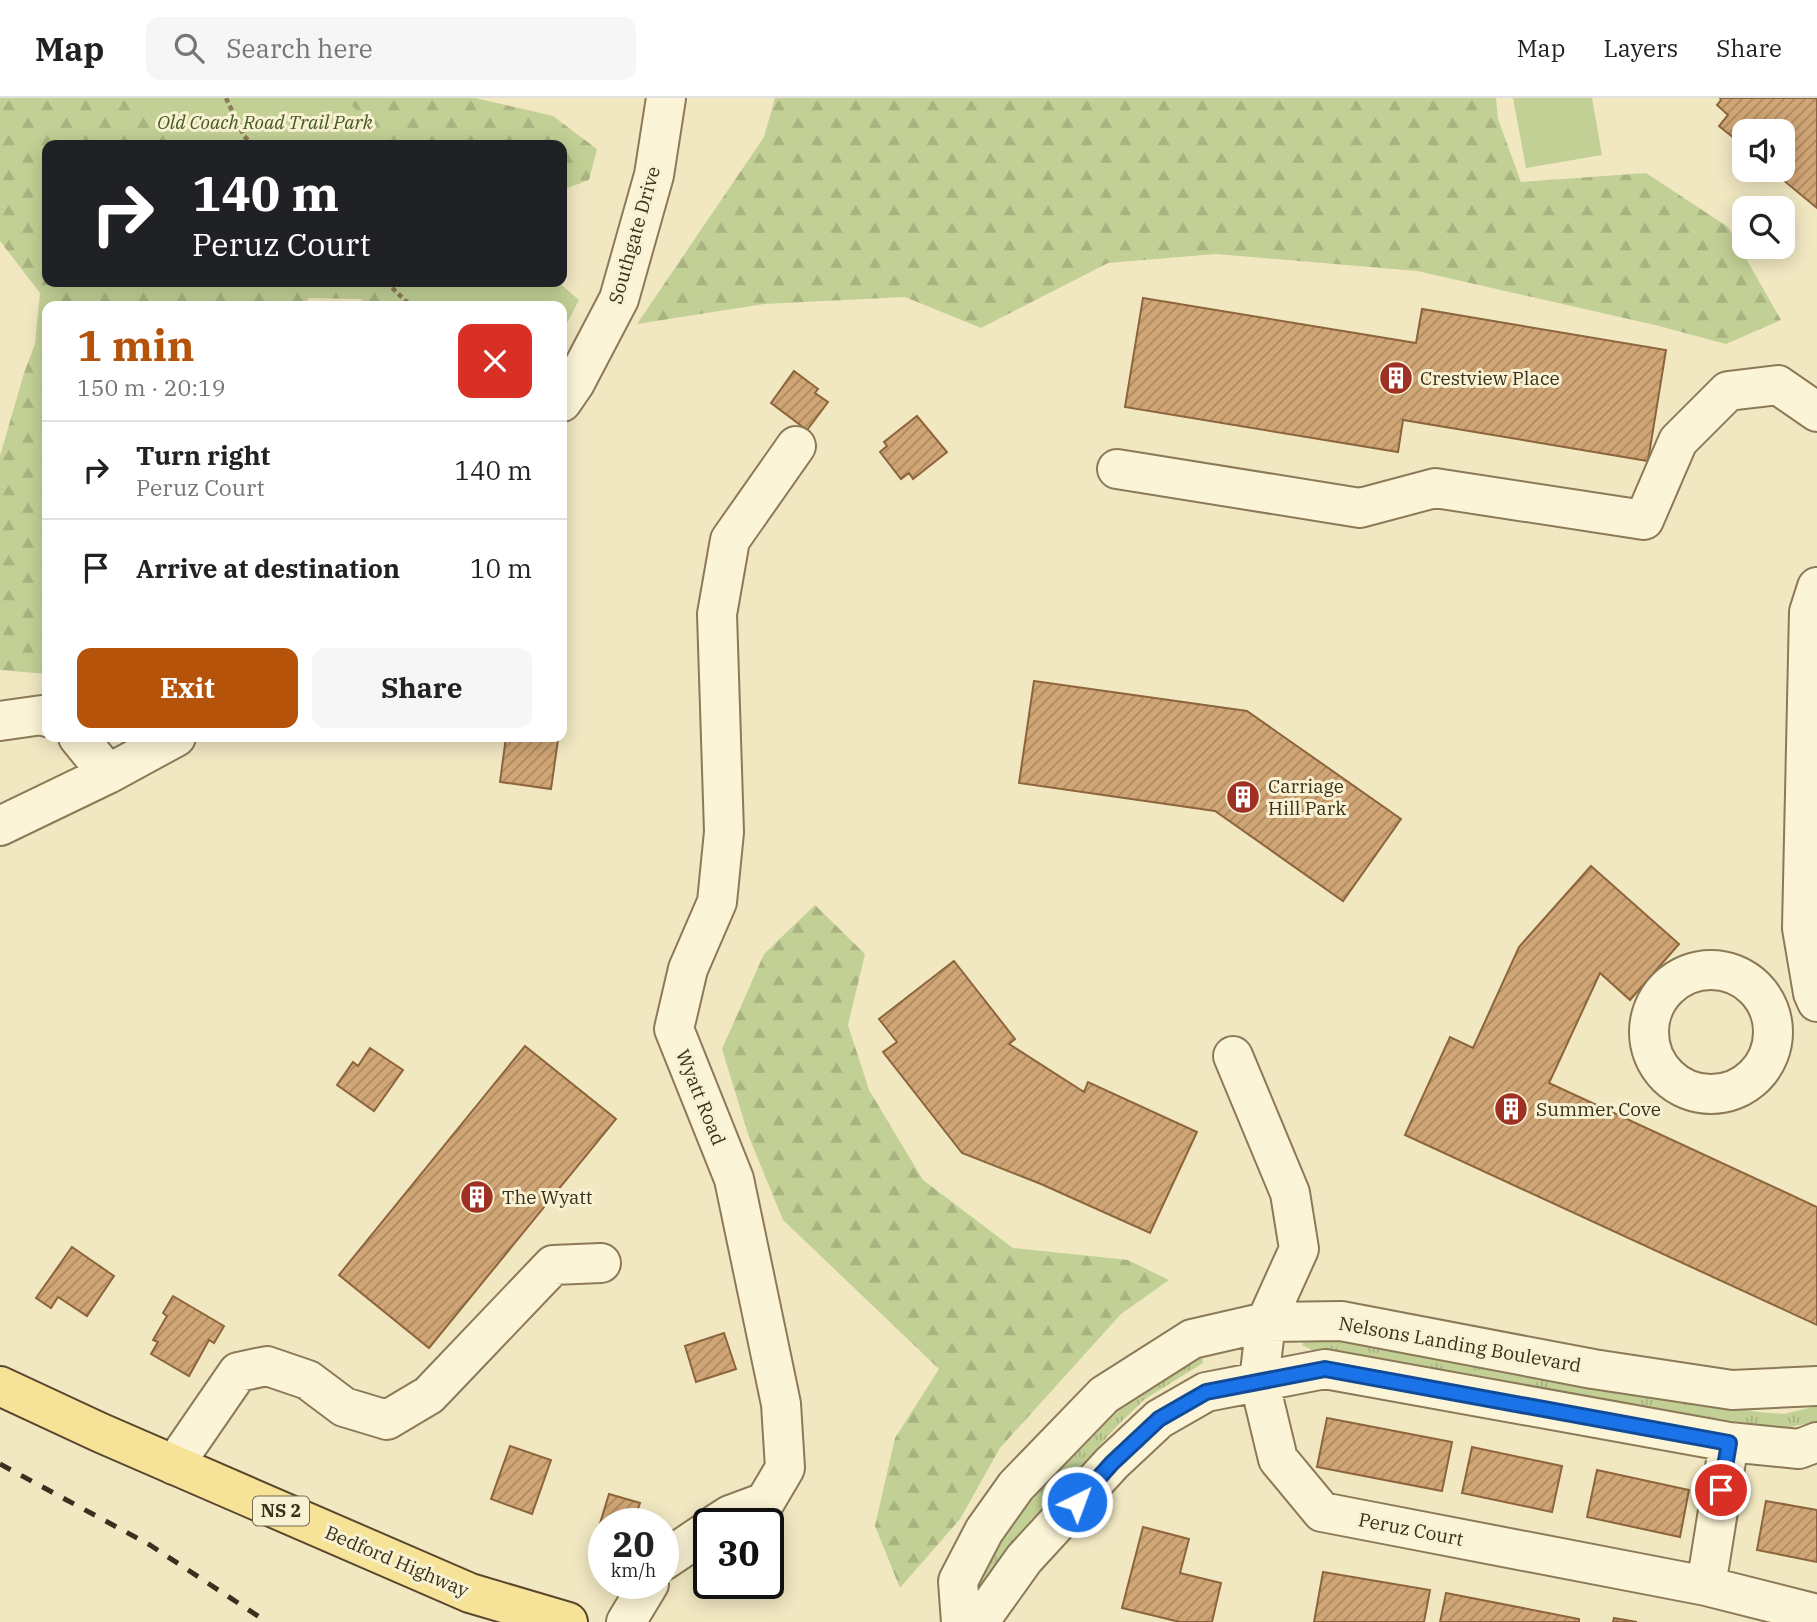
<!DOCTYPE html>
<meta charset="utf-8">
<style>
body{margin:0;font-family:"IBM Plex Serif",serif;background:#f6f6f6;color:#222;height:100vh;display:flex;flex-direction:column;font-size:26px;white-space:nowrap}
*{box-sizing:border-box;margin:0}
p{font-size:23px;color:#767676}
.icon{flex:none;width:38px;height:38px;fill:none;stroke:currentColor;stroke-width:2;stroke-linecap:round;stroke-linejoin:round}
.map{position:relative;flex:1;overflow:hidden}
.panel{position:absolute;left:42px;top:203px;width:525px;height:441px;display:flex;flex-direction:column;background:#fff;border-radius:14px;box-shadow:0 4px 18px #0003}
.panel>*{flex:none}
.hud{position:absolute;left:42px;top:42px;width:525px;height:147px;border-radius:14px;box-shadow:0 4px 18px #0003;background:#202124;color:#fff;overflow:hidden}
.fabs{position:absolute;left:1732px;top:21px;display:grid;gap:14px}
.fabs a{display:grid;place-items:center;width:63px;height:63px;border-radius:14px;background:#fff;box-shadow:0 4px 18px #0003;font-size:35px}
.speed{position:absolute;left:588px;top:1410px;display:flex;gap:14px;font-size:35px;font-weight:700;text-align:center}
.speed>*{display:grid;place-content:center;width:91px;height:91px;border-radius:50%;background:#fff;box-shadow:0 4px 18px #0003;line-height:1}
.speed small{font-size:18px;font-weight:400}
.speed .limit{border:4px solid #111;border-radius:10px;background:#fff;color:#111}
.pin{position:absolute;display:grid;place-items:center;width:60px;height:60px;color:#fff;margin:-30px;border:4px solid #fff;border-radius:50%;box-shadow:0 2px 7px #0007}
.me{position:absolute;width:77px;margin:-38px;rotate:42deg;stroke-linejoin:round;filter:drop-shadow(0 0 5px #0008)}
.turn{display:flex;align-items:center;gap:24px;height:147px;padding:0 35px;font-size:32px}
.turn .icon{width:91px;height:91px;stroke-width:2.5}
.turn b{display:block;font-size:49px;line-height:60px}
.round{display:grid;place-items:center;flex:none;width:74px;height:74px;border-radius:14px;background:#f6f6f6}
.summary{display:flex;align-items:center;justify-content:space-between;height:119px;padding:0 35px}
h1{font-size:42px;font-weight:800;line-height:52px;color:#b45309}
.primary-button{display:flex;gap:14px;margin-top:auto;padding:14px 35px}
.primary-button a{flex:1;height:80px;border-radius:14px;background:#b45309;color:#fff;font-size:28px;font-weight:800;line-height:80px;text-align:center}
.primary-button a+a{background:#f6f6f6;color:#222}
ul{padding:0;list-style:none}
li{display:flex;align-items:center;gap:21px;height:98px;padding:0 35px;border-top:2px solid #e0e0e0}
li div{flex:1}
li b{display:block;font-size:26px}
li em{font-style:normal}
header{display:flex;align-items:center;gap:42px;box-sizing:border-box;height:98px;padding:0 35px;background:#fff;border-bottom:2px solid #e0e0e0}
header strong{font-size:33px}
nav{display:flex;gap:38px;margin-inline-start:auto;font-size:24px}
.search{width:490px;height:63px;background:#f6f6f6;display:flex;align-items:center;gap:18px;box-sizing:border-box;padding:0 24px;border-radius:14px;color:#767676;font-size:26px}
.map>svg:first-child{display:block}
.grass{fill:url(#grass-tufts)}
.forest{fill:url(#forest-firs)}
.green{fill:#c2d095}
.building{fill:url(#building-hatch);stroke:#8d653c;stroke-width:2}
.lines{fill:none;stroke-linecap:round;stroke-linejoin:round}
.minor-casing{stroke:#8c7958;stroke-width:42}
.major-casing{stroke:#59462c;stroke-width:42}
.path{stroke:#8c7958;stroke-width:4.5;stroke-dasharray:5 3.5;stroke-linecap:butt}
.minor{stroke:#fbf4d6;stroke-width:38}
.major{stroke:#f6e398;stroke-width:38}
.rail{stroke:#3b2f1d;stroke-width:5;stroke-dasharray:12 12;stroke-linecap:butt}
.route-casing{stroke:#114b97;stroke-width:18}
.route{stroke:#1a73e8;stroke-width:12}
.labels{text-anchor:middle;stroke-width:6;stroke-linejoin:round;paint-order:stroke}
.shield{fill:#f8f1d2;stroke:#746953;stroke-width:2}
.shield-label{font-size:18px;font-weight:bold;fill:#3b2f1d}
.park-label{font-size:19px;font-style:italic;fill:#455922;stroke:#f8f1d2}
.street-label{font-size:19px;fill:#3b2f1d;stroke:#f8f1d2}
.poi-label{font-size:19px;fill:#3b2f1d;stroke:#f8f1d2;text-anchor:start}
</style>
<header>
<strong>Map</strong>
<div class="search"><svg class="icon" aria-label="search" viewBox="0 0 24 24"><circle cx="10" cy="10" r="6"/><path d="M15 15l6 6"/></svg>Search here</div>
<nav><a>Map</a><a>Layers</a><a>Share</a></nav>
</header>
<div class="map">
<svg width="1817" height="1524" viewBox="0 0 1817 1524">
<defs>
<pattern id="grass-tufts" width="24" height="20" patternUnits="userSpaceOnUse" patternTransform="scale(1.75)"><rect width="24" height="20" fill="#c2d095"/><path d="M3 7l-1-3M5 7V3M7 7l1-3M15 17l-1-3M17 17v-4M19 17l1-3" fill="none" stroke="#a8b380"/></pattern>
<pattern id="forest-firs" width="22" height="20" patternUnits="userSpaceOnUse" patternTransform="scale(1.75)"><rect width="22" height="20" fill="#c2d095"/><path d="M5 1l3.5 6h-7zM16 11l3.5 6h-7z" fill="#a8b380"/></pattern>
<pattern id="building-hatch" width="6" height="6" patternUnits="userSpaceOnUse" patternTransform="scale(1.75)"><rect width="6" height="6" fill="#d1a676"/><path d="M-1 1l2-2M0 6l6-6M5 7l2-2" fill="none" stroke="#ab8860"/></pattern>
</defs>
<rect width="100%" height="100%" fill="#f1e8c2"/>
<!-- grass -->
<path class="grass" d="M 1316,1236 L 1758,1314 L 1784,1316 L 1817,1308 L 1817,1324 L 1784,1330 L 1657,1312 L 1314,1253 L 1302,1247 L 1306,1238 Z
M 1202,1256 L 1203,1265 L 1145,1301 L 1117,1328 L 1017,1440 L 974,1509 L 976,1478 L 990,1451 L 1101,1321 Z"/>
<!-- forest -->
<path class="forest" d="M 0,0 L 475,0 L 553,18 L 597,51 L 589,82 L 562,92 L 562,47 L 47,47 L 47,184 L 459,184 L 457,208 L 371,208 L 360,201 L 309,200 L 302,208 L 47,208 L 47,576 L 0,572 L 0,358 L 24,275 L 35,246 L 40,195 L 0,143 Z
M 775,0 L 1496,0 L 1498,21 L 1521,84 L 1646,75 L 1728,129 L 1781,222 L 1726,246 L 1655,227 L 1417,173 L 1216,156 L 1108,165 L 981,230 L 905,199 L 764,206 L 637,226 L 764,39 Z
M 815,807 L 865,856 L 848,927 L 869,992 L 923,1082 L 1013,1150 L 1128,1162 L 1169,1182 L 1121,1216 L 1000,1350 L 960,1421 L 900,1490 L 875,1428 L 895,1340 L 939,1271 L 783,1122 L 749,1039 L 722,951 L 764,856 Z"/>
<!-- green -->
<path class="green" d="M 131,0 L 349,0 L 353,9 L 398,47 L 193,47 Z
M 1513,0 L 1592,0 L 1602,57 L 1526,70 Z
M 368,184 L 558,184 L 579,202 L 562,235 L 562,208 L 396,208 Z"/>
<!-- building -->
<path class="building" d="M 1720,0 L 1817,0 L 1817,110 L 1771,72 L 1783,72 L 1783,33 L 1745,33 L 1745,49 L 1719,28 L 1728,17 L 1717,7 L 1721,2 Z
M 1143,200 L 1416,245 L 1422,211 L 1666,252 L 1648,363 L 1403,322 L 1398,354 L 1125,309 Z
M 794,273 L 818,291 L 815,295 L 828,304 L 807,332 L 771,305 Z
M 917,318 L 947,354 L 913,381 L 909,375 L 901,381 L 880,354 L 887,348 L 884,344 Z
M 1034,583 L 1247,613 L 1401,721 L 1343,803 L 1215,713 L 1019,685 Z
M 506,639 L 558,642 L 551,691 L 500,684 Z
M 1591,768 L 1679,846 L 1630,902 L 1600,875 L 1549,985 L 1817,1109 L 1817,1227 L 1405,1037 L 1450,939 L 1473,950 L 1519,849 Z
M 954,863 L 1015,941 L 1009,946 L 1084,994 L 1088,984 L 1197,1034 L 1150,1135 L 1041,1086 L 962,1055 L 883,954 L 897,944 L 879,921 Z
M 525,948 L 616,1021 L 429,1250 L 339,1177 Z
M 370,950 L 403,972 L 374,1013 L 337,987 L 353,964 L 358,968 Z
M 72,1149 L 114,1178 L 87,1218 L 58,1199 L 51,1210 L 36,1200 Z
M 173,1198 L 224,1228 L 214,1245 L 209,1242 L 189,1278 L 151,1256 L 158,1244 L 153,1242 L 167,1218 L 163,1215 Z
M 724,1235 L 736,1271 L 696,1284 L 685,1248 Z
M 1327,1320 L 1452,1344 L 1442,1393 L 1317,1369 Z
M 510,1348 L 551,1362 L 532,1416 L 491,1401 Z
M 1472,1349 L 1562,1368 L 1552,1414 L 1462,1395 Z
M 1597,1372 L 1689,1392 L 1680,1439 L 1587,1419 Z
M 609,1396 L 640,1405 L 633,1426 L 604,1426 L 604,1445 L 595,1442 Z
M 1766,1403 L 1817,1412 L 1817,1464 L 1757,1452 Z
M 1143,1429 L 1189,1441 L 1180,1475 L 1221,1485 L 1212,1524 L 1180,1524 L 1122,1510 Z
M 1323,1474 L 1430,1492 L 1424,1524 L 1314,1524 Z
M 1446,1495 L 1579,1521 L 1579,1524 L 1440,1524 Z
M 1614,1520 L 1637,1524 L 1613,1524 Z"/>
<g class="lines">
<!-- minor casing -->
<g class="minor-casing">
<path id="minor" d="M 562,304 L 575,285 L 619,201 L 654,77 L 666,0
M 1117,371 L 1360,410 L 1435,390 L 1644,422 L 1678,343 L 1728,293 L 1778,287 L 1817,314
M 1817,489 L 1809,514 L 1802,830 L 1813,895 L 1817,904
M 0,623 L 42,617 L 47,619
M 78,639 L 108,676
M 0,728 L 108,676 L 176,639
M1649 934a62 62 0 1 1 124 0a62 62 0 1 1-124 0Z
M 1233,958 L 1290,1095 L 1299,1151 L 1266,1224 L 1259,1282 L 1278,1361 L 1322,1414 L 1706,1488 L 1817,1516
M 174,1367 L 238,1274 L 267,1268 L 308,1282 L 344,1309 L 387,1322 L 429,1297 L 553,1167 L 601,1165
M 716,1426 L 730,1417 L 765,1404 L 785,1370 L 781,1306 L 734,1081 L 674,931 L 688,871 L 717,804 L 724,734 L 717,516 L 730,442 L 796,348
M 663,1463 L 709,1432
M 1706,1488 L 1729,1344
M 626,1524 L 649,1486
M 961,1524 L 958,1483 L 984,1433 L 1016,1388 L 1104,1297 L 1192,1241 L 1266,1224 L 1341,1223 L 1593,1271 L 1732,1292 L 1817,1288
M 979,1524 L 1024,1461 L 1112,1365 L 1159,1321 L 1206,1294 L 1325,1271 L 1729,1344 L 1799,1351 L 1817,1344"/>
</g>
<!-- major casing -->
<g class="major-casing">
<path id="major" d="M 0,1288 L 101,1335 L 470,1495 L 568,1524"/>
</g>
<!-- path -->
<path class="path" d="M 226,0 L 244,38 L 253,47
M 386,184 L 411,208"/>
<!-- minor -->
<use href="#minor" class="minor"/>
<!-- major -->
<use href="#major" class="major"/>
<!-- rail -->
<path class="rail" d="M 0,1366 L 150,1447 L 267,1524"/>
</g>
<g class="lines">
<!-- route casing -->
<g class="route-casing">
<path id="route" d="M 1077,1404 L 1112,1365 L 1159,1321 L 1206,1294 L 1325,1271 L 1729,1345 L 1721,1392"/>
</g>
<!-- route -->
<use href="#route" class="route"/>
</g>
<!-- icons -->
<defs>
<g id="building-disc" transform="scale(1.75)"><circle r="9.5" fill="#9f3124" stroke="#f8f1d2"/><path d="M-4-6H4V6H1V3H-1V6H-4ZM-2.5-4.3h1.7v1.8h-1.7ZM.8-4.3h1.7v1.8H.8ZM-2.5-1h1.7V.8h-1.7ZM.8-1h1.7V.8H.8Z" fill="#fff"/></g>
</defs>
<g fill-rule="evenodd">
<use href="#building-disc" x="1396" y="280"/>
<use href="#building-disc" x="1243" y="699"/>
<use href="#building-disc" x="1511" y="1011"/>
<use href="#building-disc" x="477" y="1099"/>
</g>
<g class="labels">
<!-- shield labels -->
<rect class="shield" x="253" y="1398.5" width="56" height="29" rx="5"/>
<g class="shield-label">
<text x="281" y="1419">NS 2</text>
</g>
<!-- park labels -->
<g class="park-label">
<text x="265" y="31">Old Coach Road Trail Park</text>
</g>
<!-- street labels -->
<g class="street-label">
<text transform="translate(634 137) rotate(-74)" y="7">Southgate Drive</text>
<text transform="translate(701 999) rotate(68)" y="7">Wyatt Road</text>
<text transform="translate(1460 1246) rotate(10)" y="7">Nelsons Landing Boulevard</text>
<text transform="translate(1411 1431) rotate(11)" y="7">Peruz Court</text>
<text transform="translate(397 1463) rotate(23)" y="7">Bedford Highway</text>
</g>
<!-- poi labels -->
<g class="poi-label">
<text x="1420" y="287">Crestview Place</text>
<text x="1268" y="695">Carriage<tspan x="1268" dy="22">Hill Park</tspan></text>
<text x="1536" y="1018">Summer Cove</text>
<text x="502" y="1106">The Wyatt</text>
</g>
</g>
</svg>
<div class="fabs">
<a><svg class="icon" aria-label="sound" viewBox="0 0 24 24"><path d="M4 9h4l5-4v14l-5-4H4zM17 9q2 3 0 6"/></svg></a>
<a><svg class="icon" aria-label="search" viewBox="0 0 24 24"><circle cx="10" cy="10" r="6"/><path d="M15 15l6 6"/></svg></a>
</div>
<div class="speed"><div>20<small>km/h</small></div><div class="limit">30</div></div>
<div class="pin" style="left:1721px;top:1392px;background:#d93025"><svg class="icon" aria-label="arrive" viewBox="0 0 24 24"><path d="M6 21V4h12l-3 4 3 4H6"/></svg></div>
<svg class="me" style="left:1077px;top:1404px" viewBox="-20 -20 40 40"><circle r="17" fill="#1a73e8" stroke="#fff" stroke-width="3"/><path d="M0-11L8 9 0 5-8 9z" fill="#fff"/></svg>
<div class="hud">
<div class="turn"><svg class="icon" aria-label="right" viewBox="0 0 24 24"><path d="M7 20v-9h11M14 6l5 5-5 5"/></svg><div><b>140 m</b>Peruz Court</div></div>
</div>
<section class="panel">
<div class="summary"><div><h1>1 min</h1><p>150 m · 20:19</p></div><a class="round" style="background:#d93025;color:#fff"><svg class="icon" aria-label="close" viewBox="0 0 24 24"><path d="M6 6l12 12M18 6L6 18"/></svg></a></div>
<ul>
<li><svg class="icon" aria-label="right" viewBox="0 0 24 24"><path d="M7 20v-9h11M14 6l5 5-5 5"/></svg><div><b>Turn right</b><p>Peruz Court</p></div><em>140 m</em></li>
<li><svg class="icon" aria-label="arrive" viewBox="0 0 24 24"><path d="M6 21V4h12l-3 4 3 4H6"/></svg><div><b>Arrive at destination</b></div><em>10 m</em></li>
</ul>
<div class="primary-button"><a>Exit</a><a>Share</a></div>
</section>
</div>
